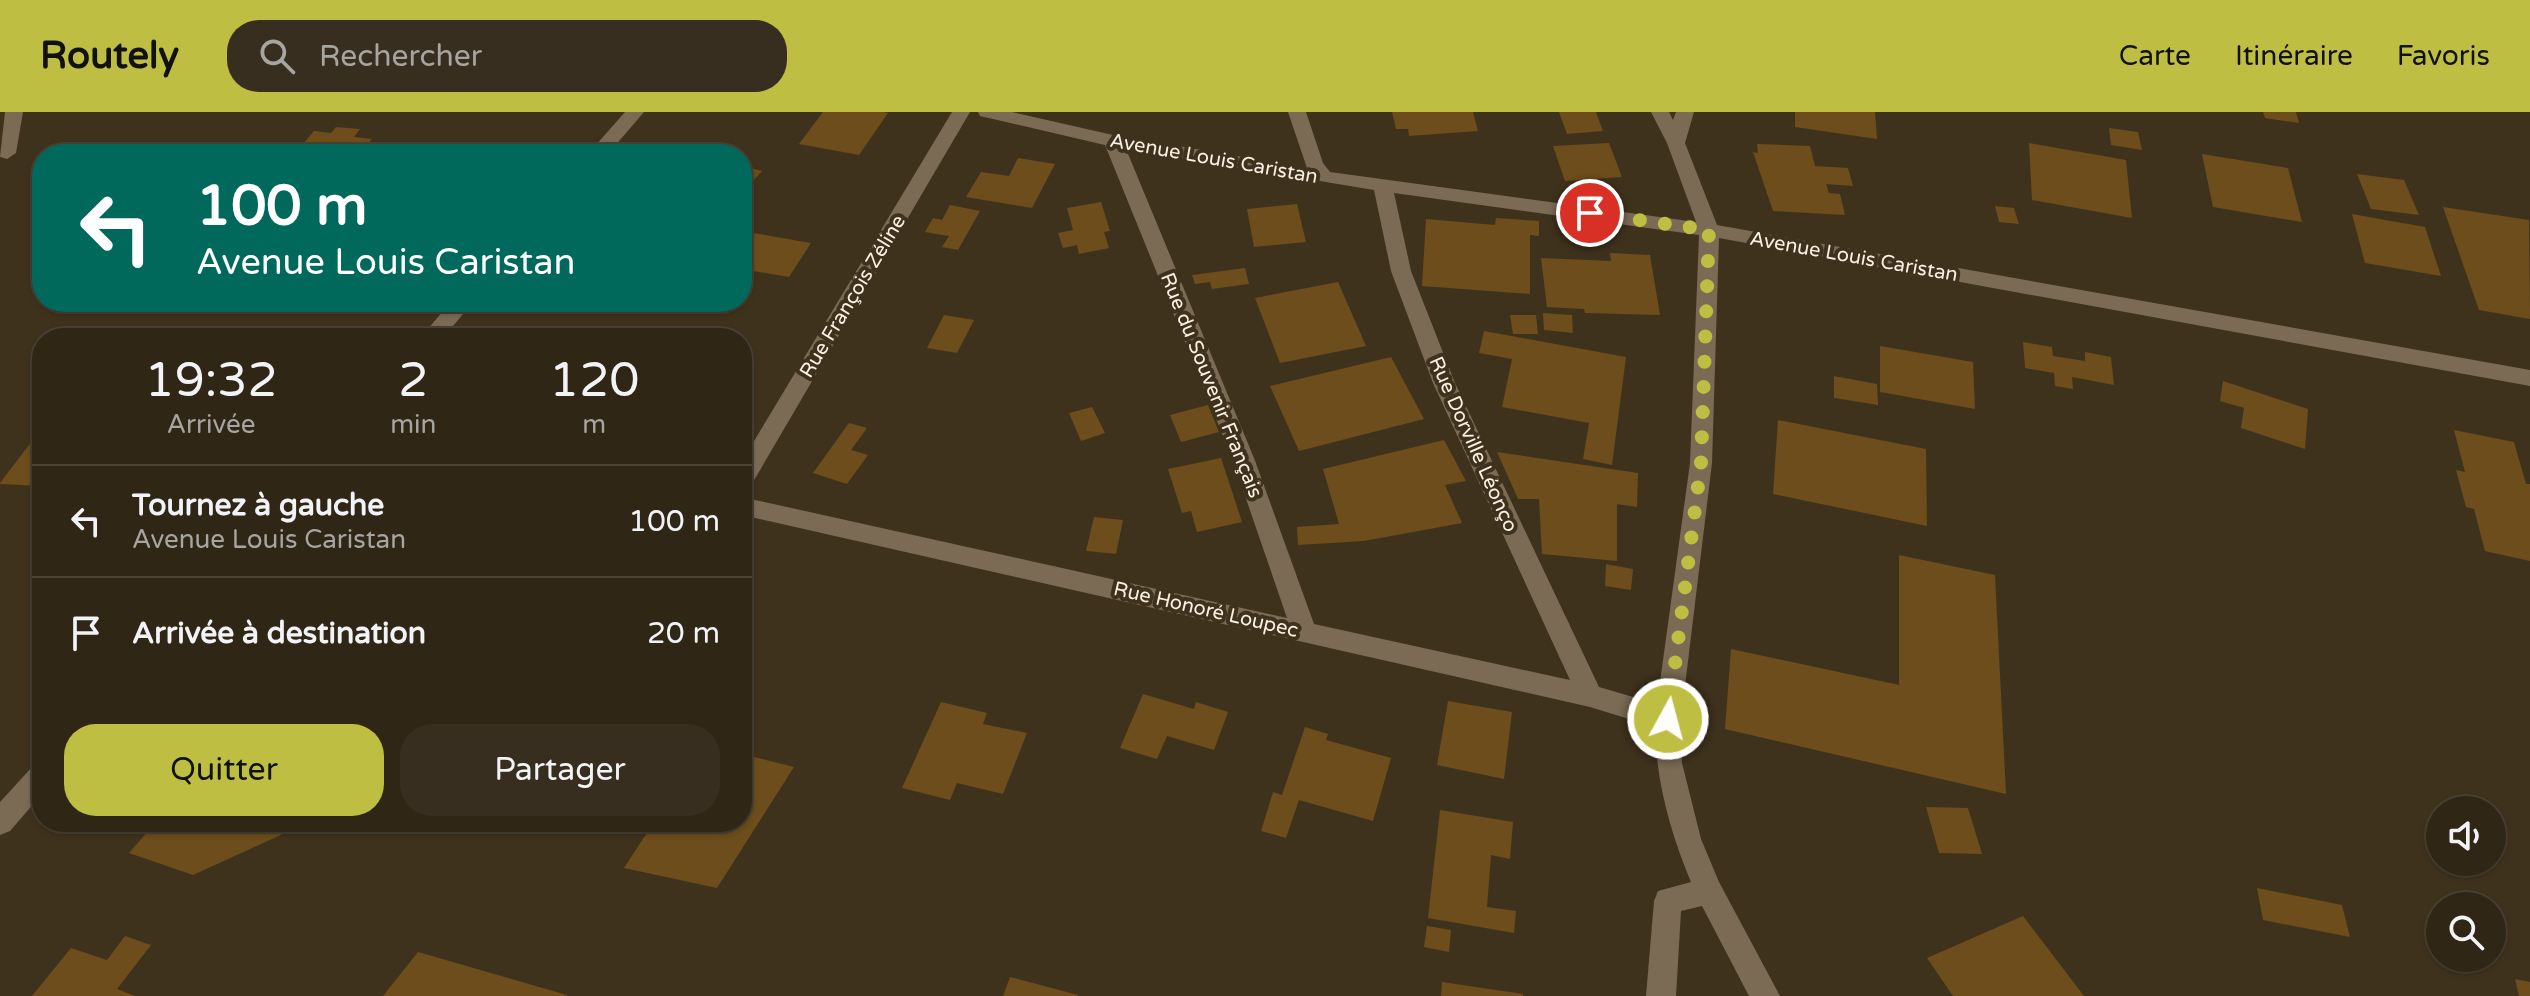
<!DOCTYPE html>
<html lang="fr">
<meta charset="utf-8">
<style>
body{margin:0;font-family:"Varela Round",sans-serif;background:#372e1f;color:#f1f3f6;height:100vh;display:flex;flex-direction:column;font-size:30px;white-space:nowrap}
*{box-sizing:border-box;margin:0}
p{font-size:26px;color:#a7a5a1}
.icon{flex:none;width:44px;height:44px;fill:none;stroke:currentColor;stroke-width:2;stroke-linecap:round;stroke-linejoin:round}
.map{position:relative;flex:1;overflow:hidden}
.sheet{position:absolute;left:32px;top:216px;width:720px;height:504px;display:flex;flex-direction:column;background:#2f2616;border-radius:32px;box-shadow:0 2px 6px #0004,0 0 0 2px #4a4335}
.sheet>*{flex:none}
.banner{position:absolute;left:32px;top:32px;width:720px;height:168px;border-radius:32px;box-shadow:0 2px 6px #0004,0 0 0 2px #4a4335;background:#00695c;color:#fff;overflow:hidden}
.tools{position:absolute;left:2426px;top:684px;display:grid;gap:16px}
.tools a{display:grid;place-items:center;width:80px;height:80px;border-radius:50%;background:#2f2616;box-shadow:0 2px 6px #0004,0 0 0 2px #4a4335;font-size:40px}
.pin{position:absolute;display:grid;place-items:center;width:68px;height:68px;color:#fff;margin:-34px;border:4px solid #fff;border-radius:50%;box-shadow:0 2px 8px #0007}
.me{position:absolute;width:88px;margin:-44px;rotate:7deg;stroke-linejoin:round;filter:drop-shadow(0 0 6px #0008)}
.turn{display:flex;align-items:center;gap:28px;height:168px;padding:0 32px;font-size:36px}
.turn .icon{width:104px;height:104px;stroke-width:2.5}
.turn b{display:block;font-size:56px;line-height:68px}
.eta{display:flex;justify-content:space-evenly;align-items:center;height:136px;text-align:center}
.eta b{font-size:48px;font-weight:600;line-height:56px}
.button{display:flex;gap:16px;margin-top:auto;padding:16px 32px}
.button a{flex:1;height:92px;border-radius:32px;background:#bebf42;color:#111;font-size:32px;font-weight:600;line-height:92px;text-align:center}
.button a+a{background:#372e1f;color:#f1f3f6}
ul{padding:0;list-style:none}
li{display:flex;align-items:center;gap:24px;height:112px;padding:0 32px;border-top:2px solid #4a4335}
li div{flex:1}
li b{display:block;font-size:30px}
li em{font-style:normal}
header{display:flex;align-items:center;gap:48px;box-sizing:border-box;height:112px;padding:0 40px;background:#bebf42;color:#111}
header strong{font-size:38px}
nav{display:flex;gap:44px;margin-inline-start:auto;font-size:28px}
.search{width:560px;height:72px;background:#372e1f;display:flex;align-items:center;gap:20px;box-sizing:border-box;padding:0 28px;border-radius:32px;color:#a7a5a1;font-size:30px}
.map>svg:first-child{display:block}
.building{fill:#6c4d1b}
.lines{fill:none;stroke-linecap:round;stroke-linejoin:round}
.minor{fill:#7b6b55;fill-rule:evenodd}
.tertiary{fill:#7b6b55;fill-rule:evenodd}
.route{stroke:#bebf42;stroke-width:14;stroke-dasharray:0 25.2}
.labels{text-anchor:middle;stroke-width:8;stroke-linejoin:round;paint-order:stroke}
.street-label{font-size:20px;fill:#faf1e4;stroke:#3f321d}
</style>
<header>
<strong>Routely</strong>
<div class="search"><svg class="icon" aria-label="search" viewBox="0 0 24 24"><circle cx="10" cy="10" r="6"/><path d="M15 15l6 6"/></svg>Rechercher</div>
<nav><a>Carte</a><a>Itinéraire</a><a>Favoris</a></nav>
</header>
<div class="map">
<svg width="2530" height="884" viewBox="0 0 2530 884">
<rect width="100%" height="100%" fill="#3f321d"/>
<!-- building -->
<path class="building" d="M 823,0 L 884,0 L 888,1 L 859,43 L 799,32 Z
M 1392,0 L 1473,0 L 1478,19 L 1409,24 L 1408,17 L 1396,17 Z
M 1559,0 L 1596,0 L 1603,19 L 1567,22 Z
M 1795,0 L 1875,0 L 1877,27 L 1795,15 Z
M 2263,0 L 2296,0 L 2299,11 L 2265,6 Z
M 336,15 L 360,17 L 354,25 L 372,27 L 358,42 L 297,39 L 314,19 L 331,21 Z
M 2109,16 L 2138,20 L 2142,38 L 2111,33 Z
M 1609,31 L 1622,65 L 1565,69 L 1553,34 Z
M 2029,31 L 2126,48 L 2132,106 L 2032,88 Z
M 1757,32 L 1810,34 L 1815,54 L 1848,56 L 1853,74 L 1826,72 L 1829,81 L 1840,82 L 1845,103 L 1773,99 L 1753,40 L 1758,41 Z
M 2202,42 L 2288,56 L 2302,110 L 2213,95 Z
M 1018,46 L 1055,52 L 1032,96 L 966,85 L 981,60 L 1009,64 Z
M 751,56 L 762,59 L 746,77 L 742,76 L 742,67 Z
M 2357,62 L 2404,68 L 2419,103 L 2371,97 Z
M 1101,90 L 1110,119 L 1104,120 L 1109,136 L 1079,142 L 1077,133 L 1063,136 L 1058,121 L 1073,118 L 1067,96 Z
M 1297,92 L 1306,130 L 1254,135 L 1247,97 Z
M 950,93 L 980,99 L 958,138 L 942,135 L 949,124 L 925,120 L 933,106 L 942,108 Z
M 1995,94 L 2014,96 L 2019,112 L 1999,110 Z
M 2443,95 L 2529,108 L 2530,207 L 2479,198 Z
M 2352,102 L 2425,115 L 2441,164 L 2365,151 Z
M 1496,106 L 1539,109 L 1539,124 L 1530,123 L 1530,182 L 1422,174 L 1426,107 L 1495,113 Z
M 742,119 L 811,131 L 789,165 L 742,157 Z
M 1610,141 L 1650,143 L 1660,203 L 1585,201 L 1584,197 L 1547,195 L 1541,146 L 1611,149 Z
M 1245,156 L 1249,172 L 1212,177 L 1210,170 L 1195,172 L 1192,163 Z
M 1338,170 L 1366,234 L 1280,251 L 1255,186 Z
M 1543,201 L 1572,203 L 1573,221 L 1544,218 Z
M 944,203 L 974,208 L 957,241 L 927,236 Z
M 1510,203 L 1536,203 L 1538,222 L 1513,222 Z
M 1484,219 L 1626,245 L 1612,353 L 1583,347 L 1589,311 L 1502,295 L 1512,247 L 1479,241 Z
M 2023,230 L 2052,235 L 2053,244 L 2085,249 L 2085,240 L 2111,245 L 2114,273 L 2072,265 L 2073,277 L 2055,274 L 2054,261 L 2025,256 Z
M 1880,234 L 1973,250 L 1975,297 L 1880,280 Z
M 1391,245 L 1424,307 L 1299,339 L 1270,274 Z
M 1834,264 L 1877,272 L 1878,293 L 1834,286 Z
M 2223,269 L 2308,297 L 2305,337 L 2241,316 L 2244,296 L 2220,289 Z
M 1208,293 L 1219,320 L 1181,330 L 1170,303 Z
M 1092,295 L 1105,321 L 1081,329 L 1069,301 Z
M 1778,308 L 1926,337 L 1927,414 L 1773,382 Z
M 849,311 L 867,316 L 851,338 L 868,343 L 847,372 L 813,361 Z
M 42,316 L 42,374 L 0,372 L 0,371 Z
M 2454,318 L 2514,330 L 2526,372 L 2530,372 L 2530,449 L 2485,439 L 2474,397 L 2466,395 L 2456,358 L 2465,360 Z
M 1444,328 L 1466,369 L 1445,373 L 1462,411 L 1364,429 L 1298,433 L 1297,415 L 1339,412 L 1323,357 Z
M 1497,340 L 1638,361 L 1637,395 L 1617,392 L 1617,449 L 1542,442 L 1539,387 L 1518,387 Z
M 1221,346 L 1242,410 L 1197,420 L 1191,399 L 1182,401 L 1168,357 Z
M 1094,405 L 1123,408 L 1116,442 L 1086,439 Z
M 1899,443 L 1995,463 L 2006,682 L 1725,617 L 1731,537 L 1899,573 Z
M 1606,452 L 1633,457 L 1631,478 L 1605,474 Z
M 1143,582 L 1194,597 L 1196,590 L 1228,600 L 1214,638 L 1167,624 L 1157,647 L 1120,636 Z
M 1448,589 L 1512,600 L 1504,667 L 1437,653 Z
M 941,590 L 987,601 L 983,612 L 1027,621 L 1003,682 L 957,671 L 950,688 L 902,676 Z
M 1305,615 L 1328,622 L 1326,628 L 1391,646 L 1373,709 L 1299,688 L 1286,726 L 1261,719 L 1273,680 L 1282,683 Z
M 742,642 L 794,655 L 717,776 L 624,756 L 654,710 L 742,710 Z
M 1926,695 L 1968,696 L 1982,742 L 1939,741 Z
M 1440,698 L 1513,710 L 1510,747 L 1491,743 L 1487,795 L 1516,799 L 1514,821 L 1428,806 Z
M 156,710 L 309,710 L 193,763 L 129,741 Z
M 2257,776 L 2342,793 L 2350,825 L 2263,808 Z
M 2023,804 L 2084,884 L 1953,884 L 1927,846 Z
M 1427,814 L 1451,818 L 1449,840 L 1424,835 Z
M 125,824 L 151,833 L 117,877 L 135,884 L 32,884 L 71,836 L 107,848 Z
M 418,840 L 567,883 L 567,884 L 383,884 Z
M 1010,865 L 1078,883 L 1077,884 L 1003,884 Z
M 2515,867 L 2530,870 L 2530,884 L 2519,884 Z
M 1442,870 L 1523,882 L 1523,884 L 1441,884 Z"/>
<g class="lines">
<!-- minor -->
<path class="minor" d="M 5,0 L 23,0 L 16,41 L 7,47 L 0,45 Z
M 952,0 L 970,0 L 750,375 L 742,378 L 742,349 Z
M 978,0 L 1012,0 L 1113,23 L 1307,56 L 1288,0 L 1306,0 L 1323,51 L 1330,60 L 1696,110 L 1667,31 L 1651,0 L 1669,0 L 1673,8 L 1676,0 L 1694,0 L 1685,31 L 1717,113 L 2530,258 L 2530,274 L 1719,126 L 1712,351 L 1681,607 L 1682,651 L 1701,727 L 1719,770 L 1780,884 L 1749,884 L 1702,794 L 1681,799 L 1676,884 L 1646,884 L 1654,789 L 1658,779 L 1691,770 C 1670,720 1656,669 1655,615 L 1590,595 L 742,403 L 742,385 L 1287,506 L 1232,346 L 1105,33 L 980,4 ZM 1126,37 L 1374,78 L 1391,159 L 1433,271 L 1570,568 L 1314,512 L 1254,346 ZM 1394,81 L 1699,123 L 1690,351 L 1657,592 L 1599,575 L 1455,271 L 1411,159 Z"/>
<!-- tertiary -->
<path class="tertiary" d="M 625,0 L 644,0 L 608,42 L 588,42 Z
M 451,190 L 473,190 L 443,226 L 420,226 Z
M 42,651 L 42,682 L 10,719 L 0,723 L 0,690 L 33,654 Z"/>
</g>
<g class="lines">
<!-- route -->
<path class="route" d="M 1590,101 L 1709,118 L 1701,351 L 1668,607"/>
</g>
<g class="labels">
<!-- street labels -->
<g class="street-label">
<text transform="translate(1214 46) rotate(10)" y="7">Avenue Louis Caristan</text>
<text transform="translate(1854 144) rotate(10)" y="7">Avenue Louis Caristan</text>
<text transform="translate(852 184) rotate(-59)" y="7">Rue François Zéline</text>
<text transform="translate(1212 273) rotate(68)" y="7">Rue du Souvenir Français</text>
<text transform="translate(1474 332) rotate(66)" y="7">Rue Dorville Léonço</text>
<text transform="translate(1206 497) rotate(13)" y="7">Rue Honoré Loupec</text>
</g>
</g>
</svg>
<div class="tools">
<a><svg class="icon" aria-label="sound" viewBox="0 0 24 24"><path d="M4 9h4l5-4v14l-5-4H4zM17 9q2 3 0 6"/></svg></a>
<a><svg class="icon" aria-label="search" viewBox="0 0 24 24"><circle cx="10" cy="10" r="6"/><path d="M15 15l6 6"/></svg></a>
</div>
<div class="pin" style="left:1590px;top:101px;background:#d93025"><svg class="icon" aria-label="arrive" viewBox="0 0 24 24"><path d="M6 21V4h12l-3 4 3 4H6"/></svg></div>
<svg class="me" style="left:1668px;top:607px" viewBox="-20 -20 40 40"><circle r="17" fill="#bebf42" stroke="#fff" stroke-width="3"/><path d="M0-11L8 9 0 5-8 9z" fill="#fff"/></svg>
<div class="banner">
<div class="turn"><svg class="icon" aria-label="left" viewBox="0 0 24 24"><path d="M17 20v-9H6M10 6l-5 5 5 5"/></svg><div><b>100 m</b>Avenue Louis Caristan</div></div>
</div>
<section class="sheet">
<div class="eta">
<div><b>19:32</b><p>Arrivée</p></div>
<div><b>2</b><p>min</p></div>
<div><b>120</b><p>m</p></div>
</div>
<ul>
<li><svg class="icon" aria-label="left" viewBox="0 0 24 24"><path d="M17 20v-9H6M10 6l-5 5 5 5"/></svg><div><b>Tournez à gauche</b><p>Avenue Louis Caristan</p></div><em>100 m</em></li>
<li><svg class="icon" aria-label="arrive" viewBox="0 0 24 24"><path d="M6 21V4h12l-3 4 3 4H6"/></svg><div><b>Arrivée à destination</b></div><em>20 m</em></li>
</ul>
<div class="button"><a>Quitter</a><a>Partager</a></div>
</section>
</div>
